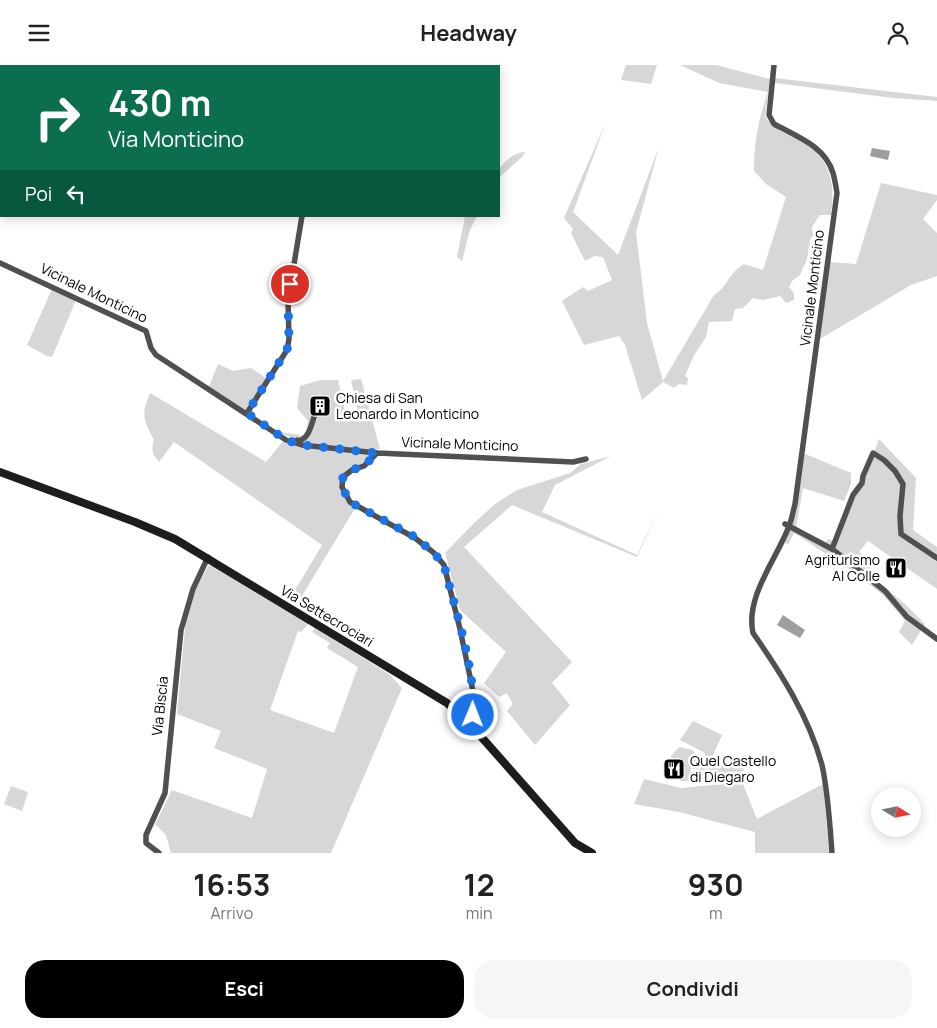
<!DOCTYPE html>
<html lang="it">
<style>
body{margin:0;font-family:Manrope,sans-serif;background:#f6f6f6;color:#222;height:100vh;display:flex;flex-direction:column;font-size:19px;white-space:nowrap}
*{box-sizing:border-box;margin:0}
p{font-size:16px;color:#767676}
.icon{flex:none;width:28px;height:28px;fill:none;stroke:currentColor;stroke-width:2;stroke-linecap:round;stroke-linejoin:round}
.map{position:relative;height:788px;overflow:hidden}
.side{display:flex;flex-direction:column;background:#fff;flex:1}
.side>*{flex:none}
.top-card{position:absolute;left:0px;top:0px;width:500px;height:152px;box-shadow:0 2px 12px #0003;background:#0b6e4f;color:#fff;overflow:hidden}
.needle{width:32px;rotate:100deg}
.controls{position:absolute;left:871px;top:722px;display:grid;gap:10px}
.controls a{display:grid;place-items:center;width:50px;height:50px;border-radius:50%;background:#fff;box-shadow:0 2px 12px #0003;font-size:25px}
.pin{position:absolute;display:grid;place-items:center;width:42px;height:42px;color:#fff;margin:-21px;border:2px solid #fff;border-radius:50%;box-shadow:0 1px 5px #0007}
.me{position:absolute;width:55px;margin:-28px;rotate:1deg;stroke-linejoin:round;filter:drop-shadow(0 0 4px #0008)}
.turn{display:flex;align-items:center;gap:18px;height:105px;padding:0 25px;font-size:22px}
.turn .icon{width:65px;height:65px;stroke-width:2.5}
.turn b{display:block;font-size:35px;line-height:42px}
.then{display:flex;align-items:center;height:48px;padding:0 25px;background:#0003;gap:10px;font-size:19px}
.eta{display:flex;justify-content:space-evenly;align-items:center;height:85px;text-align:center}
.eta b{font-size:30px;font-weight:700;line-height:35px}
.button{display:flex;gap:10px;margin-top:auto;padding:10px 25px}
.button a{flex:1;height:58px;border-radius:20px;background:#000;color:#fff;font-size:20px;font-weight:700;line-height:58px;text-align:center}
.button a+a{background:#f6f6f6;color:#222}
header{display:flex;justify-content:space-between;align-items:center;height:65px;padding:0 25px;background:#fff;font-size:22px;font-weight:700}
.map>svg:first-child{display:block}
.green{fill:#d7d7d7}
.water{fill:#9e9e9e}
.lines{fill:none;stroke-linecap:round;stroke-linejoin:round}
.minor{stroke:#505050;stroke-width:5.5}
.secondary{stroke:#1d1d1d;stroke-width:8}
.route{stroke:#1a73e8;stroke-width:9;stroke-dasharray:0 16.2}
.labels{text-anchor:middle;stroke-width:5;stroke-linejoin:round;paint-order:stroke}
.street-label{font-size:14px;fill:#000;stroke:#fff}
.poi-label{font-size:14px;fill:#000;stroke:#fff;text-anchor:start}
</style>
<header><svg class="icon" aria-label="menu" viewBox="0 0 24 24"><path d="M4 6h16M4 12h16M4 18h16"/></svg>Headway<svg class="icon" aria-label="person" viewBox="0 0 24 24"><circle cx="12" cy="8" r="4"/><path d="M4 21q1-7 8-7t8 7"/></svg></header>
<div class="map">
<svg width="937" height="788" viewBox="0 0 937 788">
<rect width="100%" height="100%" fill="#fff"/>
<!-- green -->
<path class="green" d="M 626,0 L 657,0 L 651,19 L 621,15 Z
M 680,0 L 716,0 L 770,14 L 765,51 C 771,62 782,67 793,72 C 829,90 836,112 831,150 L 820,150 L 812,162 L 813,170 L 810,175 L 807,194 L 800,210 L 793,215 L 789,222 L 794,228 L 794,235 L 786,238 L 780,231 L 763,235 L 753,233 L 743,243 L 735,244 L 732,256 L 709,257 L 706,272 L 694,290 L 685,311 L 688,313 L 687,320 L 679,319 L 674,323 L 663,317 L 642,335 L 625,280 L 619,271 L 584,280 L 562,236 L 583,222 L 588,226 L 612,215 L 603,192 L 595,191 L 585,196 L 571,168 L 573,164 L 564,153 L 606,57 L 573,147 L 618,190 L 659,82 L 636,167 L 647,258 L 663,316 L 714,230 C 727,223 728,208 744,199 L 763,205 L 786,132 L 766,119 L 754,106 C 754,76 758,56 768,27 L 719,18 Z
M 775,13 L 937,32 L 937,36 L 893,33 L 775,18 Z
M 525,87 L 523,91 L 499,113 L 499,104 C 506,95 513,88 525,87 Z
M 881,118 L 937,130 L 937,135 L 923,154 L 937,168 L 937,211 L 911,220 L 820,274 L 829,197 L 856,199 Z
M 465,151 L 477,151 L 470,165 L 462,196 L 457,192 Z
M 52,224 L 76,235 L 52,292 L 47,291 L 27,280 Z
M 218,299 L 233,306 L 251,303 L 267,314 L 248,348 L 208,324 Z
M 361,314 L 380,384 C 346,387 306,380 275,366 L 305,371 L 308,356 L 297,343 L 300,321 L 321,315 L 338,315 L 347,356 L 360,355 L 351,315 Z
M 150,328 L 266,397 L 284,375 L 374,389 L 364,399 L 342,410 L 347,436 L 354,445 L 300,534 L 292,530 L 322,480 L 174,377 L 159,397 C 152,389 151,385 154,375 C 143,354 141,350 150,328 Z
M 879,374 L 916,413 L 913,465 L 937,482 L 937,524 L 868,476 L 859,487 L 874,498 L 868,508 L 905,539 L 925,559 L 912,580 L 899,567 L 905,556 L 883,530 L 855,508 L 794,468 L 788,480 L 785,478 L 793,458 L 803,388 L 851,408 L 851,419 L 844,436 L 803,423 L 796,463 L 826,477 L 828,474 L 834,476 L 865,411 Z
M 611,391 L 555,420 L 542,447 L 637,490 L 661,441 L 637,492 L 512,440 L 464,482 L 572,597 L 552,618 L 570,640 L 535,680 L 507,646 L 513,639 L 507,628 L 499,632 L 484,618 L 506,587 L 460,545 L 445,488 L 474,458 L 495,439 L 517,425 L 570,408 L 581,399 Z
M 208,501 L 212,501 L 309,558 L 301,567 L 298,566 L 270,645 L 334,668 L 358,602 L 327,583 L 330,578 L 312,567 L 315,563 L 389,609 L 402,623 L 331,788 L 171,788 L 166,770 L 155,759 L 172,725 L 252,753 L 267,704 L 214,683 L 221,666 L 177,649 L 186,552 L 196,524 Z
M 693,656 L 722,670 L 711,695 L 704,694 L 705,688 L 680,675 Z
M 679,682 L 693,685 L 698,695 L 727,702 L 743,702 L 744,706 C 725,715 710,708 691,703 L 689,716 L 680,716 L 683,699 L 670,697 L 671,691 Z
M 746,712 L 743,719 L 757,754 L 823,719 L 829,788 L 755,788 L 755,767 L 679,747 L 634,739 L 644,714 L 681,723 L 733,718 Z
M 11,721 L 28,727 L 22,746 L 4,739 Z"/>
<!-- water -->
<path class="water" d="M 872,83 L 890,86 L 888,95 L 870,91 Z
M 783,550 L 805,565 L 800,573 L 777,560 Z"/>
<g class="lines">
<!-- minor -->
<path class="minor" d="M 774,0 L 769,50 L 774,59 C 796,71 825,81 833,108 C 835,115 836,122 837,128 L 795,439 C 793,446 792,454 789,461 C 777,494 745,531 753,568 C 781,608 809,652 822,700 C 828,727 830,761 832,788
M 0,198 L 146,266 L 151,283 L 156,290 L 286,375 L 302,380 L 377,388 L 573,397 L 586,394
M 247,348 L 287,285 L 289,274 L 288,235 L 302,151
M 297,375 L 299,376 C 309,373 311,361 314,352
M 377,388 L 364,401 L 352,405 L 343,412 L 342,422 L 350,437 L 415,473 L 434,488 L 444,500 L 460,564 L 474,631 L 473,650 L 469,658
M 785,459 L 832,484 L 885,526 L 907,552 L 937,574
M 832,484 L 853,430 L 862,418 L 863,411 L 873,388 L 884,395 L 895,406 L 903,419 L 900,451 L 901,469 L 937,493
M 159,788 L 146,778 L 146,770 L 165,728 L 181,565 L 193,524 L 208,492"/>
<!-- secondary -->
<path class="secondary" d="M 0,407 L 135,457 L 175,474 L 447,638 L 469,658 L 575,778 L 592,788"/>
</g>
<g class="lines">
<!-- route -->
<path class="route" d="M 290,219 L 288,235 L 289,274 L 287,285 L 247,348 L 286,375 L 302,380 L 377,388 L 364,401 L 352,405 L 343,412 L 342,422 L 350,437 L 415,472 L 434,488 L 444,500 C 455,545 476,605 473,650"/>
</g>
<!-- icons -->
<defs>
<g id="building-square" transform="scale(1.125)"><rect x="-9" y="-9" width="18" height="18" rx="4" fill="#000" stroke="#fff"/><path d="M-4-6H4V6H1V3H-1V6H-4ZM-2.5-4.3h1.7v1.8h-1.7ZM.8-4.3h1.7v1.8H.8ZM-2.5-1h1.7V.8h-1.7ZM.8-1h1.7V.8H.8Z" fill="#fff"/></g>
<g id="restaurant-square" transform="scale(1.125)"><rect x="-9" y="-9" width="18" height="18" rx="4" fill="#000" stroke="#fff"/><path d="M-5-6h1v4h1v-4h1v4h1v-4h1v5L-1.5 .5V6h-2V.5L-5-1ZM5-6V6H3V1.5H1.5Q1.5-4 5-6Z" fill="#fff"/></g>
</defs>
<g fill-rule="evenodd">
<use href="#building-square" x="320" y="341"/>
<use href="#restaurant-square" x="896" y="503"/>
<use href="#restaurant-square" x="674" y="704"/>
</g>
<g class="labels">
<!-- street labels -->
<g class="street-label">
<text transform="translate(812 223) rotate(-83)" y="5">Vicinale Monticino</text>
<text transform="translate(94 228) rotate(26)" y="5">Vicinale Monticino</text>
<text transform="translate(460 379) rotate(2)" y="5">Vicinale Monticino</text>
<text transform="translate(327 551) rotate(31)" y="5">Via Settecrociari</text>
<text transform="translate(160 641) rotate(-84)" y="5">Via Biscia</text>
</g>
<!-- poi labels -->
<g class="poi-label">
<text x="336" y="338">Chiesa di San<tspan x="336" dy="16">Leonardo in Monticino</tspan></text>
<text x="880" y="500" text-anchor="end">Agriturismo<tspan x="880" dy="16">Al Colle</tspan></text>
<text x="690" y="701">Quel Castello<tspan x="690" dy="16">di Diegaro</tspan></text>
</g>
</g>
</svg>
<div class="controls">
<a><svg class="needle" viewBox="-14 -14 28 28"><path d="M0-13l5 13h-10z" fill="#e53935"/><path d="M0 13l5-13h-10z" fill="#767676"/></svg></a>
</div>
<div class="pin" style="left:290px;top:219px;background:#d93025"><svg class="icon" aria-label="arrive" viewBox="0 0 24 24"><path d="M6 21V4h12l-3 4 3 4H6"/></svg></div>
<svg class="me" style="left:473px;top:650px" viewBox="-20 -20 40 40"><circle r="17" fill="#1a73e8" stroke="#fff" stroke-width="3"/><path d="M0-11L8 9 0 5-8 9z" fill="#fff"/></svg>
<div class="top-card">
<div class="turn"><svg class="icon" aria-label="right" viewBox="0 0 24 24"><path d="M7 20v-9h11M14 6l5 5-5 5"/></svg><div><b>430 m</b>Via Monticino</div></div>
<div class="then">Poi<svg class="icon" aria-label="left" viewBox="0 0 24 24"><path d="M17 20v-9H6M10 6l-5 5 5 5"/></svg></div>
</div>
</div>
<section class="side">
<div class="eta">
<div><b>16:53</b><p>Arrivo</p></div>
<div><b>12</b><p>min</p></div>
<div><b>930</b><p>m</p></div>
</div>
<div class="button"><a>Esci</a><a>Condividi</a></div>
</section>
